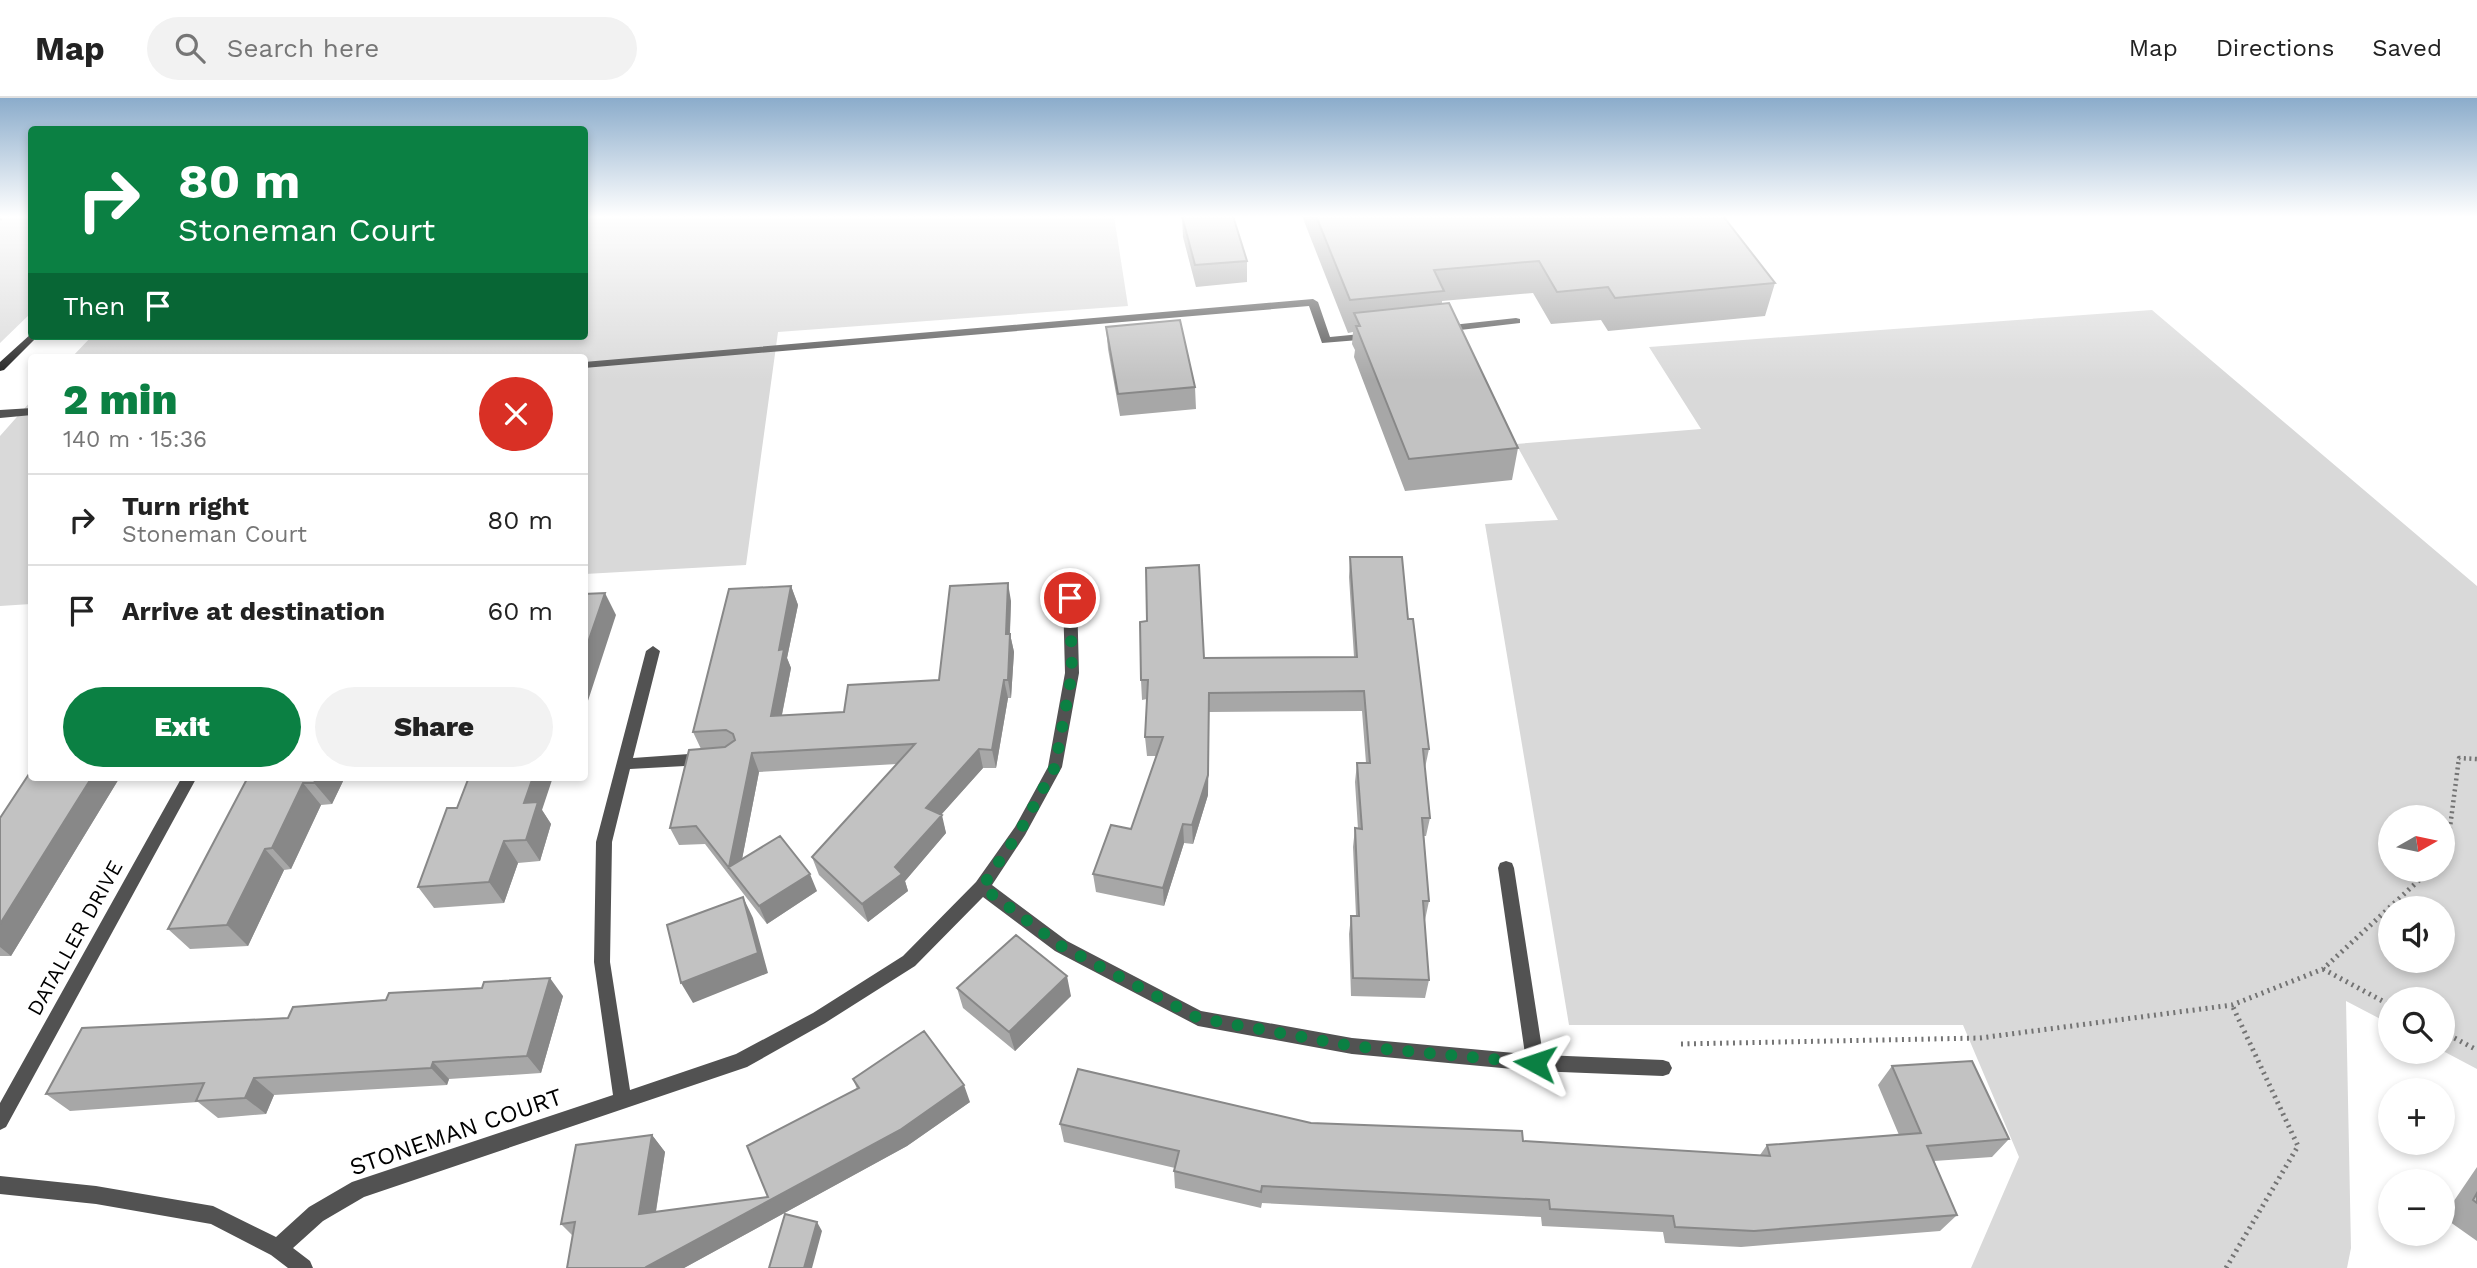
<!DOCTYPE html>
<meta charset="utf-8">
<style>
body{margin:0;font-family:"Work Sans",sans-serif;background:#f2f2f2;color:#222;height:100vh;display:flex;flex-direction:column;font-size:26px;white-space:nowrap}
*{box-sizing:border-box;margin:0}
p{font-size:23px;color:#767676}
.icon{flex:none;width:38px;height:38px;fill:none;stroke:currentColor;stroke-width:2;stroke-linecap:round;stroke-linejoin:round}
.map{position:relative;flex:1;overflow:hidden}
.sheet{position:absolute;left:28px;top:256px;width:560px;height:427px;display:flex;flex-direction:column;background:#fff;border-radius:7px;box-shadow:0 4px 10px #0003}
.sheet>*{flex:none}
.guide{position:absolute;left:28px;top:28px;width:560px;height:214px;border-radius:7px;box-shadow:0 4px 10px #0003;background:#0b8043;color:#fff;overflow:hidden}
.needle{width:46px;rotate:81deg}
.fabs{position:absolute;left:2378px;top:707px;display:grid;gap:14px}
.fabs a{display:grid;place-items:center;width:77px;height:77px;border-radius:50%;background:#fff;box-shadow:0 4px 10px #0003;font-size:35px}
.pin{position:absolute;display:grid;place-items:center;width:60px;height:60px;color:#fff;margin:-30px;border:4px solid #fff;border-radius:50%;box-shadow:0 2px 7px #0007}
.me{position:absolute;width:77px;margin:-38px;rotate:275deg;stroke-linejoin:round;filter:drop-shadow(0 0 5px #0008)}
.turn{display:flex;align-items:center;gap:24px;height:147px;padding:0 35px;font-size:32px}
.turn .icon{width:91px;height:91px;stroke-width:2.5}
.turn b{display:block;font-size:49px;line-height:60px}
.then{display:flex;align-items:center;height:66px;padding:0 35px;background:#0003;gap:14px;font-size:26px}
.round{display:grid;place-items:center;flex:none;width:74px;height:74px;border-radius:37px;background:#f2f2f2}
.headline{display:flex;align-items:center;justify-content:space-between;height:119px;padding:0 35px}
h1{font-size:42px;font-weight:800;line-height:52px;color:#0b8043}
.cta{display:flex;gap:14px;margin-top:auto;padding:14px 35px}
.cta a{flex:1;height:80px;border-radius:42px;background:#0b8043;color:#fff;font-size:28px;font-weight:800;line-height:80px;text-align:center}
.cta a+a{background:#f2f2f2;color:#222}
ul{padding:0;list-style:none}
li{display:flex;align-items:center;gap:21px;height:91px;padding:0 35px;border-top:2px solid #e0e0e0}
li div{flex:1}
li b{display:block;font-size:26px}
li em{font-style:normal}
header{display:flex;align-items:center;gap:42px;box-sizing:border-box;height:98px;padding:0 35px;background:#fff;border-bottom:2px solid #e0e0e0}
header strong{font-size:33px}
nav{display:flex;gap:38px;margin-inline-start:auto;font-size:24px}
.search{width:490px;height:63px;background:#f2f2f2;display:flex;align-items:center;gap:18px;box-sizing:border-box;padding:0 24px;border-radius:38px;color:#767676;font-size:26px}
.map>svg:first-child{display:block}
.green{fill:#d9d9d9;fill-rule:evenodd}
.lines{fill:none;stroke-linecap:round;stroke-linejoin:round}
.path-far2{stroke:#747474;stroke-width:3.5;stroke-dasharray:2 2.5;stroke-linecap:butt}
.path-far1{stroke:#747474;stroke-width:4.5;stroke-dasharray:2 3.5;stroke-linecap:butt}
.path{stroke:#747474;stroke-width:5;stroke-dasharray:2 4.5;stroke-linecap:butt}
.lane{fill:#525252;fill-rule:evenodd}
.street{fill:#525252;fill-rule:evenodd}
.secondary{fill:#1f1f1f;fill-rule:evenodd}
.wall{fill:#a7a7a7}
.shaded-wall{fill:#888}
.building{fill:#c2c2c2;stroke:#888;stroke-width:2}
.route{stroke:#0b8043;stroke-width:12;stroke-dasharray:0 21.6}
.labels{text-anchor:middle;stroke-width:6;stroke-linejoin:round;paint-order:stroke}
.street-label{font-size:21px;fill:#000;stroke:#fff}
.near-street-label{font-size:24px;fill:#000;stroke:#fff}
</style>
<header>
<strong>Map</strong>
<div class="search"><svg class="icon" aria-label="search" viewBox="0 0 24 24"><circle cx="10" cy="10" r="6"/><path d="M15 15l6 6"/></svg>Search here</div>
<nav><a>Map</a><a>Directions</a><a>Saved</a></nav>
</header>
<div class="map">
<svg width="2477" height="1170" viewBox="0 0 2477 1170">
<rect width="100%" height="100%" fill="#fff"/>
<!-- green -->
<path class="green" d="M 0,118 L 31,118 L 32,214 L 0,245 Z
M 585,118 L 1114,118 L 1128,208 L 778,234 L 746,467 L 585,476 L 584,259 L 72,259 L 92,238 L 584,238 Z
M 2152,212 L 2477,488 L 2477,971 L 2443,953 L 2443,901 L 2390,901 L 2390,926 L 2346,903 L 2351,1150 L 2347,1170 L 1971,1170 L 2019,1059 L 1963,927 L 1569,927 L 1485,426 L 1558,422 L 1516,346 L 1701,331 L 1649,249 ZM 2390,719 L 2443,719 L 2443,772 L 2390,772 ZM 2390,810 L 2443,810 L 2443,863 L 2390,863 Z
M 31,303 L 31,506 L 0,508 L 0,338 Z"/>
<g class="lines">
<!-- path-far2 -->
<path class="path-far2" d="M 0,122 L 2,118"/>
<!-- path-far1 -->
<path class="path-far1" d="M 2449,737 L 2459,660 L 2477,661"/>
<!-- path -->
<path class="path" d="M 2443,759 L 2449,735
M 2323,871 L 2390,907
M 2443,934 L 2477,952
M 1681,946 L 1980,940 L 2232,907 L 2323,871 L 2430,772
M 2226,1170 L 2298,1048 L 2232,907"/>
<!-- lane -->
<path class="lane" d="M 1313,201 L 1318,204 L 1330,239 L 1371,235 L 1376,238 L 1371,241 L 1322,245 L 1309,208 L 584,270 L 584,264 Z
M 1516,220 L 1520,221 L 1520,225 L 1443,234 L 1438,231 L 1443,228 Z
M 32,310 L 32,317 L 0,320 L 0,312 Z"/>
<!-- street -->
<path class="street" d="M 1070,495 L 1077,500 L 1079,575 L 1062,669 L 1025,737 L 992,787 L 1067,843 L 1201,913 L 1352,940 L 1525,956 L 1498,770 L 1500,765 L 1506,763 L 1512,765 L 1514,770 L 1543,957 L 1663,962 L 1669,964 L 1672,970 L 1669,976 L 1663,978 L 1535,973 L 1352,956 L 1198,928 L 1055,853 L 983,799 L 915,868 L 825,925 L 747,969 L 364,1099 L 323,1123 L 293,1150 L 310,1163 L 313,1170 L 288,1170 L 271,1157 L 211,1126 L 96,1106 L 0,1096 L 0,1078 L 96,1088 L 213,1108 L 276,1139 L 309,1109 L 352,1084 L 613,997 L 594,864 L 596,744 L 646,553 L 653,548 L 660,553 L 633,660 L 703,655 L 708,657 L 710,661 L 708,665 L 703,667 L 630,671 L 612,744 L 610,864 L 630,992 L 736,956 L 813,915 L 903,858 L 976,784 L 1015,729 L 1048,669 L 1065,575 L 1063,500 Z
M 182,679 L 197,679 L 6,1029 L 0,1032 L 0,1005 Z"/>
<!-- secondary -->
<path class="secondary" d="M 32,235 L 32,238 L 37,238 L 36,240 L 4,272 L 0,273 L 0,264 Z"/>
</g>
<!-- wall -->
<path class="wall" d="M 1182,118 L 1247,163 L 1247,184 L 1196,189 L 1183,139 Z
M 1302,118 L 1723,118 L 1775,185 L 1765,218 L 1608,233 L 1601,222 L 1551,226 L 1533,195 L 1442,203 L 1442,206 L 1518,350 L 1512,382 L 1405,393 L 1354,259 L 1355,252 L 1352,246 L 1353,234 L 1348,235 Z
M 1106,229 L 1195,289 L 1196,311 L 1120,318 L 1108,251 Z
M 1350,459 L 1408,521 L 1429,651 L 1425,670 L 1430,720 L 1426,738 L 1424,738 L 1429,803 L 1425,822 L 1424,822 L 1429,882 L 1425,900 L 1351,898 L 1349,836 L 1351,818 L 1356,818 L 1353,749 L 1355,730 L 1358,731 L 1355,684 L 1357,665 L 1366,665 L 1362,613 L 1209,614 L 1208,697 L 1193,746 L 1184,745 L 1164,808 L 1096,794 L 1093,776 L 1131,731 L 1156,658 L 1147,658 L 1145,639 L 1147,601 L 1142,602 L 1141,582 L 1147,523 L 1204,560 L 1354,559 L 1349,479 Z
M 791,488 L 798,507 L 787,560 L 791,570 L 782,617 L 844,614 L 939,582 L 1011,503 L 1010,536 L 1014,554 L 1011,600 L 1008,600 L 996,670 L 983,670 L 941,717 L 946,735 L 905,783 L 908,793 L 868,824 L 819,777 L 812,759 L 897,666 L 759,674 L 742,761 L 817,793 L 767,826 L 705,746 L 679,747 L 670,730 L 701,651 L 693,634 Z
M 32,679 L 120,679 L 11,858 L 0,858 L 0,720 Z
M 248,679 L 345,679 L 332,706 L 321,707 L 291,771 L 284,772 L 248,848 L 190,851 L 168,831 Z
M 457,710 L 542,712 L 551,726 L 540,763 L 518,765 L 504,805 L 434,810 L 418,789 Z
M 957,890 L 1071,898 L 1015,953 L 963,910 Z
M 563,898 L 541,975 L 449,981 L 447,987 L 274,997 L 266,1016 L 218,1020 L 198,1004 L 70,1013 L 46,996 L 288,920 Z
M 1892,968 L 2009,1041 L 1992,1059 L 1934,1063 L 1957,1117 L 1940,1133 L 1741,1149 L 1665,1145 L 1663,1134 L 1542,1128 L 1541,1119 L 1262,1105 L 1261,1110 L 1175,1090 L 1174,1073 L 1175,1070 L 1064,1044 L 1060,1026 L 1311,1025 L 1523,1043 L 1760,1057 L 1767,1047 L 1899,1037 L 1878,987 Z
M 853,981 L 970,1004 L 907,1048 L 684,1170 L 573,1138 L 561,1126 L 652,1037 L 665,1054 L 656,1114 L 768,1099 L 857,991 Z
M 2477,1069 L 2477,1143 L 2443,1119 Z"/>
<!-- shaded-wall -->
<path class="shaded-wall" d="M 1008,485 L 1011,503 L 1009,554 L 1006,536 Z
M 791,488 L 798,507 L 787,560 L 791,570 L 778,636 L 771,618 L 779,552 Z
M 605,495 L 616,517 L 584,615 L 584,556 Z
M 1010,536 L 1014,554 L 1011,600 L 1008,582 Z
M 1004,582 L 1008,600 L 996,670 L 992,652 Z
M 1209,595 L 1208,697 L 1193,746 L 1192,727 Z
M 979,651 L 983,670 L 931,728 L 926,710 Z
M 752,655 L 759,674 L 738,782 L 729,769 Z
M 92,679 L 120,679 L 11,858 L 0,849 L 0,826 Z
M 317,679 L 345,679 L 332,706 L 314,685 Z
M 533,679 L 553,679 L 542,712 L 551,726 L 540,763 L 526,742 L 524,705 Z
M 303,685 L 321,707 L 291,771 L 272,750 Z
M 942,717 L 946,735 L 905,783 L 908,793 L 868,824 L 862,806 Z
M 1183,726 L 1184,745 L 1164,808 L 1163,790 Z
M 504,743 L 518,765 L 504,805 L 489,784 Z
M 265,751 L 284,772 L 248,848 L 227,827 Z
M 810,776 L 817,793 L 767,826 L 759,808 Z
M 743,799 L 753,820 L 768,875 L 693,905 L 681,885 Z
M 1067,878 L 1071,898 L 1015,953 L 1009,934 Z
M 550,880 L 563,898 L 541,975 L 527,958 Z
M 433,964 L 449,981 L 447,987 L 431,970 Z
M 254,980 L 274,997 L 266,1016 L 245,1000 Z
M 964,987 L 970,1004 L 907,1048 L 684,1170 L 645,1170 L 646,1169 Z
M 652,1037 L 665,1054 L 653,1131 L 639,1116 Z
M 817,1124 L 822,1133 L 812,1170 L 804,1170 Z"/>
<!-- building -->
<path class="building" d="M 1182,118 L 1233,118 L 1247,163 L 1195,167 Z
M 1316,118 L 1723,118 L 1775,185 L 1615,200 L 1608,189 L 1557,194 L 1539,163 L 1434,172 L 1444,193 L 1350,202 Z
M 1449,205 L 1518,350 L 1409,361 L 1356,228 L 1360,228 L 1354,215 Z
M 1180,222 L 1195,289 L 1118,296 L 1106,229 Z
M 1350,459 L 1402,459 L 1408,521 L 1413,521 L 1429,651 L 1423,651 L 1430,720 L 1422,720 L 1429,803 L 1423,803 L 1429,882 L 1353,880 L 1351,818 L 1359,818 L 1355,730 L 1362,731 L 1357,665 L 1370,665 L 1364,593 L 1209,595 L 1208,677 L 1192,727 L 1183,726 L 1163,790 L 1093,776 L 1111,727 L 1131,731 L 1163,639 L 1145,639 L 1148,582 L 1141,582 L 1140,524 L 1147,523 L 1146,470 L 1199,467 L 1204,560 L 1357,559 Z
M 1008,485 L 1006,536 L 1010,536 L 1008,582 L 1004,582 L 992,652 L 979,651 L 926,710 L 942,717 L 895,769 L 902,776 L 862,806 L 812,759 L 915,646 L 752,655 L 729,769 L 780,738 L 810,776 L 759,808 L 696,728 L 670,730 L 689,652 L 725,649 L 735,642 L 733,636 L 726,632 L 693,634 L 729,491 L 791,488 L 779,552 L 784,551 L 771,618 L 844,614 L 848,587 L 939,582 L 950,488 Z
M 605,495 L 584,556 L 584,496 Z
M 29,676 L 32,676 L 32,679 L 92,679 L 0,826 L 0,720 Z
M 248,679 L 317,679 L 314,685 L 303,685 L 272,750 L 265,751 L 227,827 L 168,831 Z
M 469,679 L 533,679 L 524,705 L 538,704 L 526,742 L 504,743 L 489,784 L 418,789 L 447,710 L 457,710 Z
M 743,799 L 758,855 L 681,885 L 667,827 Z
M 1016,837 L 1067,878 L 1009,934 L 957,890 Z
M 550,880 L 527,958 L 433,964 L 431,970 L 254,980 L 245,1000 L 196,1003 L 204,985 L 46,996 L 82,930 L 288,920 L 293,909 L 386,902 L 389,895 L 482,890 L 484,884 Z
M 924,933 L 964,987 L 900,1032 L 646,1169 L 645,1170 L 567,1170 L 575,1124 L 561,1126 L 576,1047 L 652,1037 L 639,1116 L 768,1099 L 747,1048 L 859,990 L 853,981 Z
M 1972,963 L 2009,1041 L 1927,1048 L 1957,1117 L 1754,1133 L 1675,1129 L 1673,1118 L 1550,1111 L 1549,1102 L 1262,1088 L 1261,1094 L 1174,1073 L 1179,1053 L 1060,1026 L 1078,971 L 1311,1025 L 1522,1033 L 1523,1043 L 1770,1058 L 1767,1047 L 1921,1035 L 1892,968 Z
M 2477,1095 L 2477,1105 L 2473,1102 Z
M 785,1116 L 817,1124 L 804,1170 L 769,1170 Z"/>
<!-- sky -->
<linearGradient id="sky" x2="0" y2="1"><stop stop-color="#8baccb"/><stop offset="0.42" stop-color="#fff"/><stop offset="1" stop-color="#fff" stop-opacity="0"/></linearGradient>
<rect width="2477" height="282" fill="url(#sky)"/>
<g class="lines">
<!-- route -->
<path class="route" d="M 1070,500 L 1072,575 L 1055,669 L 1020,733 L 982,789 L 1061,848 L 1198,920 L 1352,948 L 1535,965"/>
</g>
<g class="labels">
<!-- street labels -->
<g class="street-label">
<text transform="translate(75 840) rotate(-61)" y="7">DATALLER DRIVE</text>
</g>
<!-- near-street labels -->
<g class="near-street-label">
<text transform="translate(456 1034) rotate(-19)" y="8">STONEMAN COURT</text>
</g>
</g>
</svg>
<div class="fabs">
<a><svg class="needle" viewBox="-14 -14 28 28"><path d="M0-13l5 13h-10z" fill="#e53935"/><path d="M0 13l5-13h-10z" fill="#767676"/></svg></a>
<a><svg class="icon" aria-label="sound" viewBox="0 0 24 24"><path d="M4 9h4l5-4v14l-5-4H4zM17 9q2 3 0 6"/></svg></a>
<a><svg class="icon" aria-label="search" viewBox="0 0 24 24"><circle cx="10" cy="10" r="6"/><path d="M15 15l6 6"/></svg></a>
<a>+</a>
<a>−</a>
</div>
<div class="pin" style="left:1070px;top:500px;background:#d93025"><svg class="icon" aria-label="arrive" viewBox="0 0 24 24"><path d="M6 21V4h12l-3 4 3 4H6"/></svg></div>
<svg class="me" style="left:1535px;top:965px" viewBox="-20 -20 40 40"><path d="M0-17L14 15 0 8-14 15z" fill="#0b8043" stroke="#fff" stroke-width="4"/></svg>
<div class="guide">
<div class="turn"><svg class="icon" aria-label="right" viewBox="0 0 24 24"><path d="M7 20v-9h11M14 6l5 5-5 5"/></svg><div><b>80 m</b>Stoneman Court</div></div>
<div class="then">Then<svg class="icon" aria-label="arrive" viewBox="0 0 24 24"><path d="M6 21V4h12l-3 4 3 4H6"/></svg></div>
</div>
<section class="sheet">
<div class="headline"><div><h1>2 min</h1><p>140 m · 15:36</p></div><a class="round" style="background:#d93025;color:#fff"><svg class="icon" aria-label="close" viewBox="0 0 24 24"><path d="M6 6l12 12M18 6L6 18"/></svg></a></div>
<ul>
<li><svg class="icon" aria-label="right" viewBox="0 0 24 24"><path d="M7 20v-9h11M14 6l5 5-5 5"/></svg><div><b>Turn right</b><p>Stoneman Court</p></div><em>80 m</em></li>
<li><svg class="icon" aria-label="arrive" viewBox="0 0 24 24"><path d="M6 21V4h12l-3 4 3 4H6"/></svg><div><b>Arrive at destination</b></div><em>60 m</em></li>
</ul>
<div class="cta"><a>Exit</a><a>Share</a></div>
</section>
</div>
